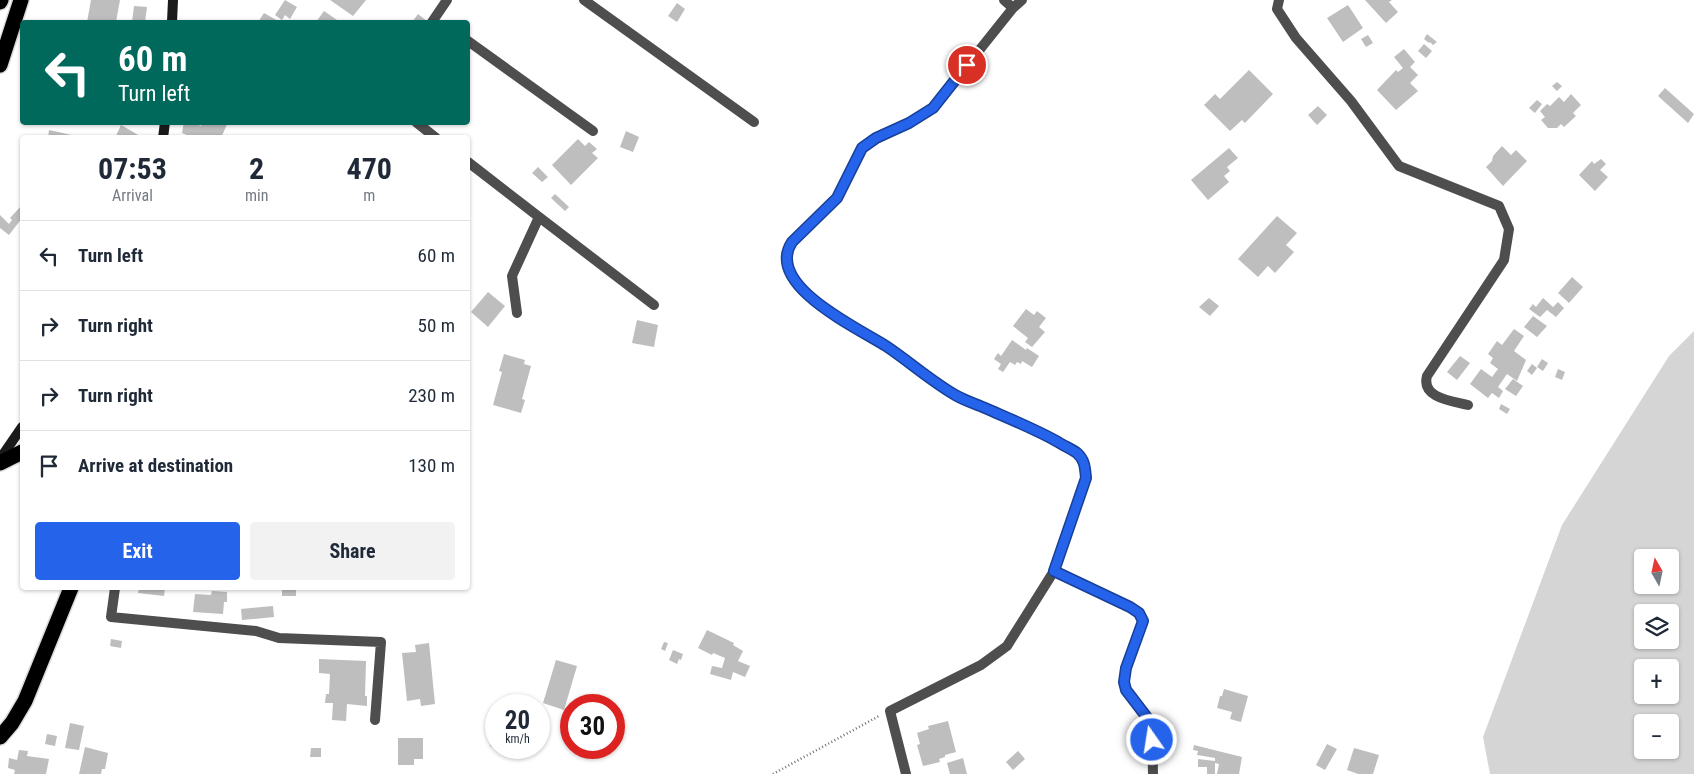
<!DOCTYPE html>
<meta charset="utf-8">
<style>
body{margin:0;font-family:"Roboto Condensed",sans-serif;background:#f2f2f3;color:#1f2937;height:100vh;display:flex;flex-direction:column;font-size:19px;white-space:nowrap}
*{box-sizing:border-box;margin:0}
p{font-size:16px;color:#747a83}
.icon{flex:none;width:28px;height:28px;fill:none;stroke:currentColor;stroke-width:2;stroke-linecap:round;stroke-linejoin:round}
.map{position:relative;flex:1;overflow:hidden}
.sheet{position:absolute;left:20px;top:135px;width:450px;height:455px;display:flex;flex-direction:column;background:#fff;border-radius:5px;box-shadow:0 1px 4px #0004}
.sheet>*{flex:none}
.guide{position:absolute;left:20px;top:20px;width:450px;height:105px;border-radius:5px;box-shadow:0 1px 4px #0004;background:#00695c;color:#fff;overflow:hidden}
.needle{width:32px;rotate:351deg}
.tools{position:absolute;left:1634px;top:549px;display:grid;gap:10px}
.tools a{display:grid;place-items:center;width:45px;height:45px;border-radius:5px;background:#fff;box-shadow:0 1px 4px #0004;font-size:25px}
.speed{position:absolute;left:485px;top:694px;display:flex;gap:10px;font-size:25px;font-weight:700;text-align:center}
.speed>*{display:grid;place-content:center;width:65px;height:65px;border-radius:50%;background:#fff;box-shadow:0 1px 4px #0004;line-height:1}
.speed small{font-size:12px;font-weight:400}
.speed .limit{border:8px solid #d22;background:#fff;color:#111}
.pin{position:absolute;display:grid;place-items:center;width:42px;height:42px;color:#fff;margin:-21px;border:2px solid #fff;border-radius:50%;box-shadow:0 1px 5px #0007}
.me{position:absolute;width:55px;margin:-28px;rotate:347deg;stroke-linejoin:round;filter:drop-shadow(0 0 4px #0008)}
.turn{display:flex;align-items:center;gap:18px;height:105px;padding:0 15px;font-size:22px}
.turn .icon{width:65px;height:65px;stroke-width:2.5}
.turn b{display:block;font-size:35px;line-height:42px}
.eta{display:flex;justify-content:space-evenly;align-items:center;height:85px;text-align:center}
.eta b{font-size:30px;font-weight:700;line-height:35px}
.button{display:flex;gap:10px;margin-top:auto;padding:10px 15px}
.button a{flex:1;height:58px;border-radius:5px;background:#2563eb;color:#fff;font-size:20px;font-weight:700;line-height:58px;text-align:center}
.button a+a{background:#f2f2f3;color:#1f2937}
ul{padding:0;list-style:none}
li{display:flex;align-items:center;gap:15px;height:70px;padding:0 15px;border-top:1px solid #e0e1e3}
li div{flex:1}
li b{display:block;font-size:19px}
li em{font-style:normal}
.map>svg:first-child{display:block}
.green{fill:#d5d5d5;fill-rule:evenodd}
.building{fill:#bebebe}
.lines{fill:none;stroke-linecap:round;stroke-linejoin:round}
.highway-casing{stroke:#dbdbdb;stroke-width:18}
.path{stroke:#707070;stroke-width:2.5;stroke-dasharray:1 2.5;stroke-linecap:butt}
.street{stroke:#4e4e4e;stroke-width:10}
.secondary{stroke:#1b1b1b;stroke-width:10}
.highway{stroke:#000;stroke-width:15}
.route-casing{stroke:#184099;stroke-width:12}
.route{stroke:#2563eb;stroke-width:9}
</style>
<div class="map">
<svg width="1694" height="774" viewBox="0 0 1694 774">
<rect width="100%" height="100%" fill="#fff"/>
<!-- green -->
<path class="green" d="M 1694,331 L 1694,774 L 1490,774 L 1483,737 L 1562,525 L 1669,356 ZM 1642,558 L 1670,558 L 1670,585 L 1642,585 ZM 1642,612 L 1670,612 L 1670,640 L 1642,640 ZM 1642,668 L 1670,668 L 1670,695 L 1642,695 ZM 1670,722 L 1670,750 L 1642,750 L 1642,722 Z"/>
<!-- building -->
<path class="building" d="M 91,0 L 120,0 L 116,22 L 87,22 Z
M 285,0 L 297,7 L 290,19 L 285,15 L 282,20 L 275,15 Z
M 330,0 L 366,0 L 353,16 Z
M 1365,0 L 1392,0 L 1389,2 L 1398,12 L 1386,23 Z
M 677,3 L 685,9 L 677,22 L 668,16 Z
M 1348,5 L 1363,28 L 1343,42 L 1327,18 Z
M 134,6 L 147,7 L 145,22 L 132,22 Z
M 324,11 L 340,22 L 316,22 Z
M 264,13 L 280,22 L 258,22 Z
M 418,14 L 427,21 L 426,22 L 412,22 Z
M 1427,34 L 1437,42 L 1433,45 L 1430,42 L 1429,43 L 1424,39 Z
M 1368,35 L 1373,43 L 1366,47 L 1361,39 Z
M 1424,44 L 1432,51 L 1426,58 L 1418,51 Z
M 1404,49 L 1415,62 L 1410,67 L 1418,75 L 1410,83 L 1418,91 L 1396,110 L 1377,90 L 1396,70 L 1398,72 L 1403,68 L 1394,57 Z
M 1249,70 L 1273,94 L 1245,123 L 1242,120 L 1230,131 L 1204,105 L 1215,94 L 1220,99 Z
M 1557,82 L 1562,86 L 1557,91 L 1552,86 Z
M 1665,88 L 1694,114 L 1688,123 L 1658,96 Z
M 1571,94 L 1581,105 L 1573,113 L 1576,116 L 1564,127 L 1561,124 L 1557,128 L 1548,128 L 1541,120 L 1545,117 L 1540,111 L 1547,104 L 1550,106 L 1559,97 L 1564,102 Z
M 1537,100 L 1542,104 L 1535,113 L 1529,108 Z
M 1318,106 L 1327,115 L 1317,125 L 1308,115 Z
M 184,122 L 190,122 L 201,126 L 203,122 L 228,122 L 221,138 L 194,138 L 182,133 Z
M 121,125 L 140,136 L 139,138 L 115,138 Z
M 49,130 L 76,136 L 76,138 L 48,138 Z
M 626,131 L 639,137 L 633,152 L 620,147 Z
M 578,139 L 585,146 L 589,142 L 597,149 L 592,153 L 598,158 L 571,185 L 552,165 Z
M 1502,146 L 1511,155 L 1516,150 L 1527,161 L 1503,186 L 1486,167 L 1492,161 L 1493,156 Z
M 1229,148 L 1238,158 L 1227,167 L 1230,171 L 1224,176 L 1229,182 L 1208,200 L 1191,180 Z
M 1601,159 L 1606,164 L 1600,170 L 1608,177 L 1595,191 L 1579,175 L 1592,161 L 1594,164 Z
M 538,167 L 548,177 L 542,182 L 532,173 Z
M 555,194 L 569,207 L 565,211 L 551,198 Z
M 22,205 L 22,218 L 9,235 L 0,228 L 0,215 L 9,224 L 12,220 L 10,218 Z
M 1277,216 L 1297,233 L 1286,245 L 1294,252 L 1275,273 L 1268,266 L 1258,277 L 1238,259 Z
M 1572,277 L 1583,287 L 1569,303 L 1558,293 Z
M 488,292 L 505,306 L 488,327 L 471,312 Z
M 1209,298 L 1219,306 L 1210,316 L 1199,307 Z
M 1543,298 L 1553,307 L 1558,302 L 1564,308 L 1556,317 L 1547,310 L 1540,317 L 1529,309 L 1533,304 L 1536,307 Z
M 1026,309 L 1034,315 L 1037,311 L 1046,318 L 1039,327 L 1045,332 L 1032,347 L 1025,342 L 1028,338 L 1013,326 Z
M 1533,316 L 1547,326 L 1537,337 L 1524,327 Z
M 637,320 L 658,325 L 654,347 L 632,343 Z
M 1514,329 L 1524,336 L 1514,351 L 1526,360 L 1517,381 L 1507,374 L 1498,387 L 1503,391 L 1499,398 L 1492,393 L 1488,398 L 1470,384 L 1481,369 L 1492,377 L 1498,369 L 1490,363 L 1493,358 L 1488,354 L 1497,341 L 1502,345 Z
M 1012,340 L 1026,350 L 1027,348 L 1039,356 L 1032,367 L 1022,361 L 1021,364 L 1017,362 L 1015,365 L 1010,362 L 1003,372 L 998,369 L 1001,364 L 994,359 L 998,353 L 1001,356 Z
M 504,354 L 525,360 L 524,364 L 531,366 L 522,399 L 525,400 L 521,413 L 493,405 L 502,372 L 499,371 Z
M 1460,356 L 1470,363 L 1457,380 L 1447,372 Z
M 1542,359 L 1548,363 L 1543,371 L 1537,367 Z
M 1532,364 L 1537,368 L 1532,375 L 1527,371 Z
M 1558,369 L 1565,372 L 1562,380 L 1555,377 Z
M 1513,379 L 1523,386 L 1516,396 L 1505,389 Z
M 1501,404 L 1510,409 L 1507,414 L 1499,409 Z
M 139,588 L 165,588 L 164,596 L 138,593 Z
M 282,588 L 296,588 L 296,596 L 282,596 Z
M 212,591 L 227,592 L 227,602 L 224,602 L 223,614 L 193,612 L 195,594 L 211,595 Z
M 273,606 L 274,617 L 242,620 L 241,609 Z
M 707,630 L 734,643 L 733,645 L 743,651 L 738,661 L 750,666 L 745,677 L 733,672 L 731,680 L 710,674 L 712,666 L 722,668 L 725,658 L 713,653 L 712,655 L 698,648 Z
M 111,639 L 122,641 L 121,648 L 110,646 Z
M 664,642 L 668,643 L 665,651 L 661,649 Z
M 429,643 L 435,704 L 421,706 L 420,699 L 407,701 L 402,653 L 416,652 L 415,645 Z
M 673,650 L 683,654 L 681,660 L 679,659 L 677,664 L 669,660 Z
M 319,659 L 366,661 L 365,696 L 367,696 L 367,706 L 347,704 L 346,721 L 332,720 L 333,703 L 325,703 L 326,694 L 329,694 L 330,674 L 319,673 Z
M 556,660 L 577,666 L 564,710 L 543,703 Z
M 1224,689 L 1248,696 L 1241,722 L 1230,719 L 1232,712 L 1217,708 L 1220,696 L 1222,696 Z
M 948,721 L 956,752 L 945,755 L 945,757 L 939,759 L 940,762 L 923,766 L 917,745 L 920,744 L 917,733 L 929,729 L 928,726 Z
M 70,723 L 84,726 L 79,750 L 65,748 Z
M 496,726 L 496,748 L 514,748 L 513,753 L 490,746 Z
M 47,734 L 57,736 L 55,746 L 45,744 Z
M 398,738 L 423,738 L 423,759 L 414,759 L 414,765 L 398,765 Z
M 1327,744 L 1337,749 L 1325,770 L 1316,765 Z
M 1194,745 L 1242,757 L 1239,774 L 1217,774 L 1219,764 L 1215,763 L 1215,774 L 1207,774 L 1207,767 L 1198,767 L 1198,759 L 1215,761 L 1215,758 L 1197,755 L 1198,751 L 1193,750 Z
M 85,747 L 108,753 L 105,769 L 102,769 L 101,774 L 79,774 Z
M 311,748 L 321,748 L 321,757 L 310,757 Z
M 1354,748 L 1379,755 L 1373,774 L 1358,774 L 1347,770 Z
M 19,750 L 28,751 L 27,756 L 49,759 L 46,774 L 14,774 L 15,770 L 8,768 L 9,758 L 17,760 Z
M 1018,751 L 1025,759 L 1013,770 L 1006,762 Z
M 963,758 L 967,774 L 950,774 L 947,763 Z"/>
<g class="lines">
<!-- highway casing -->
<g class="highway-casing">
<path id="highway" d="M 0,2 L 1,0
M 0,65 L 21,0
M 0,463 L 22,452
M 0,737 L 12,723 L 25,701 L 71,588"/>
</g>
<!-- path -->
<path class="path" d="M 773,774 L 879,716"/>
<!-- street -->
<path class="street" d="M 584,0 L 754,122
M 1004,0 L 1013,8
M 1279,0 L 1277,9 L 1296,38 L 1351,101 L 1399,166 L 1499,206 L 1509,229 L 1504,260 L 1427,376 C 1421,398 1452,401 1468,405
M 432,22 L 447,0
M 468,41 L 593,131
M 416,122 L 436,138
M 468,162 L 539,217 L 512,276 L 517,313
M 539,217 L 654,305
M 1054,571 L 1130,607 L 1139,613 L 1143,621 L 1126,668 L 1124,682 L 1126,690 L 1152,723 L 1153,774
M 115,588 L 111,617 L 256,631 L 279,638 L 381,642 L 375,720
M 906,774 L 890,711 L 981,665 L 1007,646 L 1054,571 L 1086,478 C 1085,468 1085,460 1077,453 C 1072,449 1064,445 1058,442 C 1035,429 1010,419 985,408 C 976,404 966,401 957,396 C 932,382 910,362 886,346 C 858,328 764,285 792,242 L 837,198 L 862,148 L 876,139 L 909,123 L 933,108 L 1013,8 L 1022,0"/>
<!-- secondary -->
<path class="secondary" d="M 172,22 L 173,0
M 163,138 L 165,122
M 0,459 L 22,427"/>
<!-- highway -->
<use href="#highway" class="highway"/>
</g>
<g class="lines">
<!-- route casing -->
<g class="route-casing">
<path id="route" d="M 967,65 L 933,108 L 909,123 L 876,138 L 862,148 L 837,198 L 792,242 C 764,285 858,328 886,346 C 910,362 932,382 957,396 C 966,401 976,404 985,408 C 1010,419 1035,429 1058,442 C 1064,446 1072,449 1077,453 C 1085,460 1085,468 1086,478 L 1054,571 L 1130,607 L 1139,613 L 1143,621 L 1126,668 L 1124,682 L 1126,690 L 1152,724 L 1152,740"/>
</g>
<!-- route -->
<use href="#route" class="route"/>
</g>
</svg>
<div class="tools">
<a><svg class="needle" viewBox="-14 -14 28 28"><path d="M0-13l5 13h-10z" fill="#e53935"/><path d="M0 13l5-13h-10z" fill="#747a83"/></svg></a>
<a><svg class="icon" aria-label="layers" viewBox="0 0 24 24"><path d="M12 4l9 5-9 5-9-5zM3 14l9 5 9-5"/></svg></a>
<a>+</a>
<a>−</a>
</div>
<div class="speed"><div>20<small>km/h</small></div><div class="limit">30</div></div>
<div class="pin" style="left:967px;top:65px;background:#d93025"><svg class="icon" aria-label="arrive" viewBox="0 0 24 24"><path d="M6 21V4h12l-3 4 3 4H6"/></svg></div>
<svg class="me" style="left:1152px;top:740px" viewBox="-20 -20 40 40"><circle r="17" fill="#2563eb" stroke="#fff" stroke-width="3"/><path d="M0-11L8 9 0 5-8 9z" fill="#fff"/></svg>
<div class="guide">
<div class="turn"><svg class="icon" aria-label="left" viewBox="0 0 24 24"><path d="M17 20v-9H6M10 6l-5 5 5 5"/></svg><div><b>60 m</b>Turn left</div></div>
</div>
<section class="sheet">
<div class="eta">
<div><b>07:53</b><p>Arrival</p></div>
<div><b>2</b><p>min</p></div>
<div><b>470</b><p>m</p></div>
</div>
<ul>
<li><svg class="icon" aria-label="left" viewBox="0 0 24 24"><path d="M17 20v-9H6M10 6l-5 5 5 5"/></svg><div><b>Turn left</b></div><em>60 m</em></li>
<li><svg class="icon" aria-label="right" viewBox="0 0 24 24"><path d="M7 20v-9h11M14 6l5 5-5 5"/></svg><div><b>Turn right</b></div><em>50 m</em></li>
<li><svg class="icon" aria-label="right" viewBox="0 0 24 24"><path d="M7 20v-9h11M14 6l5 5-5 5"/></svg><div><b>Turn right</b></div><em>230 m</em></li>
<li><svg class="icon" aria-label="arrive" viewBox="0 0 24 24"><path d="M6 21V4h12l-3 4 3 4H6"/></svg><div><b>Arrive at destination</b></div><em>130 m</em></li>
</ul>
<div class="button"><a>Exit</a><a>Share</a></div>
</section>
</div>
